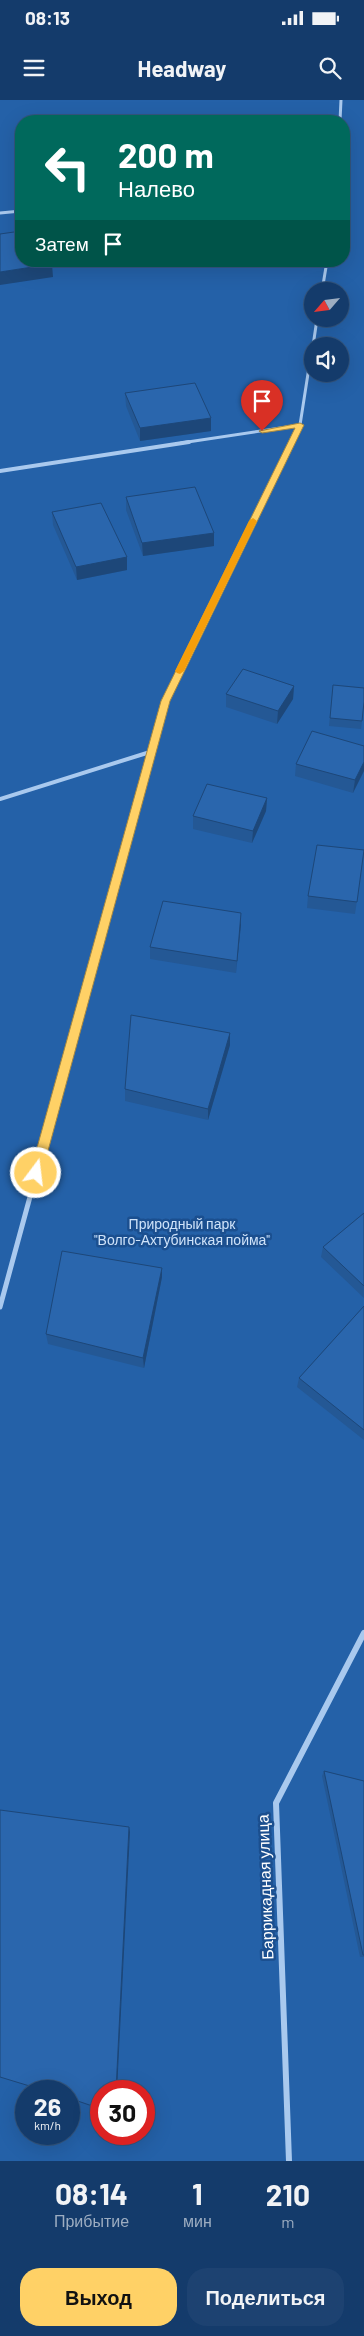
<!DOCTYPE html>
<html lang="ru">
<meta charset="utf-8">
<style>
body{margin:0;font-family:Barlow,sans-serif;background:#1d4271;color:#f1f3f6;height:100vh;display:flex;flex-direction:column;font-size:19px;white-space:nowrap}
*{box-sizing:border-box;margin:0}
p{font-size:16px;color:#9dadc1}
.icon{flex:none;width:28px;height:28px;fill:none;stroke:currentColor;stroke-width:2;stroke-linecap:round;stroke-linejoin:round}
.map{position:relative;height:2061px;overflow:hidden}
.details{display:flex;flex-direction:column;background:#143b6b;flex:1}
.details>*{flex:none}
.guide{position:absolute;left:15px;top:15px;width:335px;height:152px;border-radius:20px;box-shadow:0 5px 20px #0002,0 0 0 1px #33557e;background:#00695c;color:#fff;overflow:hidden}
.needle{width:32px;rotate:242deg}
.controls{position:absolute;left:304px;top:182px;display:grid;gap:10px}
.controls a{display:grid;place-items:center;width:45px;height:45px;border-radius:50%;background:#143b6b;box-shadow:0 5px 20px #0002,0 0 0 1px #33557e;font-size:25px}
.speed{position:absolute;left:15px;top:1980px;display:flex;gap:10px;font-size:25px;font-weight:700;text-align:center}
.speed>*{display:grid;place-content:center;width:65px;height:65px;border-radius:50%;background:#143b6b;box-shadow:0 5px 20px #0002,0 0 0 1px #33557e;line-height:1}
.speed small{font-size:12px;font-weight:400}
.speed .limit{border:8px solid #d22;background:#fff;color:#111}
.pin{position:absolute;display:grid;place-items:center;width:42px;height:42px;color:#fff;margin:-51px -21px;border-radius:50% 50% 50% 0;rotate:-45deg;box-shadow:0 0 5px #0007}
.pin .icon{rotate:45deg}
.me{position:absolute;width:55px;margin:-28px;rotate:15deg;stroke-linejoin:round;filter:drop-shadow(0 0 4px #0008)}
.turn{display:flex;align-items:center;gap:18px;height:105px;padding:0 20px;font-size:22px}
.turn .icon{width:65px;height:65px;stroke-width:2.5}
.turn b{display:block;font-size:35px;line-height:42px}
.then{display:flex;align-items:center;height:48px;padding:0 20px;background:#0003;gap:10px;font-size:19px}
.eta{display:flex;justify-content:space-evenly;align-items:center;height:85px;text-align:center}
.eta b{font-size:30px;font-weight:700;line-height:35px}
.action{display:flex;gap:10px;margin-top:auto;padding:10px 20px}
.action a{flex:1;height:58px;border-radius:20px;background:#ffd166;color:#111;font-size:20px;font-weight:700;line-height:58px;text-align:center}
.action a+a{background:#1d4271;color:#f1f3f6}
.status{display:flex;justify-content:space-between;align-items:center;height:35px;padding:0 25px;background:#143b6b;direction:ltr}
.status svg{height:14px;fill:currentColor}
header{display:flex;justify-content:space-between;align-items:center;height:65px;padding:0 20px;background:#143b6b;font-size:22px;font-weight:700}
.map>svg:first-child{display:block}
.green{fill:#2461a8;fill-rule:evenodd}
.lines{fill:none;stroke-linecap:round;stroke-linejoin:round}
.street-far3{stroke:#a9c9ee;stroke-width:3}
.street-far2{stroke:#a9c9ee;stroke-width:4}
.street-far1{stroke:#a9c9ee;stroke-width:5}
.street{stroke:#a9c9ee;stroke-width:6}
.wall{fill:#245895}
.shaded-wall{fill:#1d4779}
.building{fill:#2a66ad;stroke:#1d4779}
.route{fill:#ffd166;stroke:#a68842}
.slow{fill:#f59e0b}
.labels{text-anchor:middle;stroke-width:5;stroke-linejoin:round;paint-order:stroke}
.park-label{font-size:14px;fill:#cfe3fa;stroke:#1b4f8f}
.near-street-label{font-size:16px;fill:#fff;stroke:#1b4f8f}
</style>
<div class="status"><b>08:13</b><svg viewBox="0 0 49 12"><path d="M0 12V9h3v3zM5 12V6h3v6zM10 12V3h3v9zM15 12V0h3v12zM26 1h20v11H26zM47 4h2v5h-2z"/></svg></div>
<header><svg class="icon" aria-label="menu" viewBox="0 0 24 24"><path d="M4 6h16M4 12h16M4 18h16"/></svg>Headway<svg class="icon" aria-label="search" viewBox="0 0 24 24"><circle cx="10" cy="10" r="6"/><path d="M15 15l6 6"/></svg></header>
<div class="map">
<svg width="364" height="2061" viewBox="0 0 364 2061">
<rect width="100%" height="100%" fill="#1b4f8f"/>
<!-- green -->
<path class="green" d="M 0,0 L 364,0 L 364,2061 L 0,2061 ZM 21,21 L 344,21 L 344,161 L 21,161 ZM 312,191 L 340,191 L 340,219 L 312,219 ZM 312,246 L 340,246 L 340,274 L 312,274 ZM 26,1991 L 69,1991 L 69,2034 L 26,2034 ZM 101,1991 L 144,1991 L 144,2034 L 101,2034 Z"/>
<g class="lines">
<!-- street-far3 -->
<path class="street-far3" d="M 340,21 L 341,0
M 0,113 L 21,111
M 322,191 L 327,161
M 313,246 L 317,219
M 181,343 L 300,325
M 291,343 L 300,325 L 312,248"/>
<!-- street-far2 -->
<path class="street-far2" d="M 0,371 L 189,342
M 0,699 L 150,652
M 116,782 L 165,601 L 292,342"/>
<!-- street-far1 -->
<path class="street-far1" d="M 0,1207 L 116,781"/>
<!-- street -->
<path class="street" d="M 289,2061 L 276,1703 L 364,1533"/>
</g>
<!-- wall -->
<path class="wall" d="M 125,293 L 211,331 L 140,341 L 126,306 Z
M 126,397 L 214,446 L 143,456 L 126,410 Z
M 52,412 L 127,457 L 127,470 L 77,480 L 53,425 Z
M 333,585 L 362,621 L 361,629 L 329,626 Z
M 294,586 L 293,599 L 277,624 L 226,607 L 226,594 Z
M 364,646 L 353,693 L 295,676 L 296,664 Z
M 267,698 L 266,711 L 252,743 L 193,729 L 193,716 Z
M 364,752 L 355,814 L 307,808 L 308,796 Z
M 241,813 L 236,873 L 150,859 L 150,847 Z
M 230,933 L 230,945 L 208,1020 L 125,1001 L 125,989 Z
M 364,1113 L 364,1198 L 321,1157 L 323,1147 Z
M 162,1168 L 162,1177 L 144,1268 L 48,1244 L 46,1234 Z
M 364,1206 L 364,1340 L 297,1287 L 299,1278 Z
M 324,1671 L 364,1681 L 364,1857 L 360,1857 L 322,1676 Z"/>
<!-- shaded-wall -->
<path class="shaded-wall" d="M 52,164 L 53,177 L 0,185 L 0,172 Z
M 211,318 L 211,331 L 140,341 L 140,328 Z
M 214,433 L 214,446 L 143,456 L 142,443 Z
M 127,457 L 127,470 L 77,480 L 76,467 Z
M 294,586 L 293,599 L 277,624 L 278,611 Z
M 364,662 L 364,671 L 353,693 L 355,680 Z
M 267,698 L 266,711 L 252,743 L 253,731 Z
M 241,813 L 241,825 L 236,873 Z
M 230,933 L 230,945 L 208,1020 L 208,1009 Z
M 162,1168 L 162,1177 L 144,1268 L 143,1258 Z
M 129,1727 L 130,1732 L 117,1991 L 116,1991 Z"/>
<!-- building -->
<path class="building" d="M 21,131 L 21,161 L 51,161 L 52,164 L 0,172 L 0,134 Z
M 195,283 L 211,318 L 140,328 L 125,293 Z
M 195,387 L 214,433 L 142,443 L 126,397 Z
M 101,403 L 127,457 L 76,467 L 52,412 Z
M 243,569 L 294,586 L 278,611 L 226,594 Z
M 333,585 L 364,588 L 364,602 L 362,621 L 330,618 Z
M 312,631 L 364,646 L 364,662 L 355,680 L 296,664 Z
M 207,684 L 267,698 L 253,731 L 193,716 Z
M 317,745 L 364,750 L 357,802 L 308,796 Z
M 163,801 L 241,813 L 237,861 L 150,847 Z
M 131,915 L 230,933 L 208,1009 L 125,989 Z
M 364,1113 L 364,1186 L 323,1147 Z
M 62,1151 L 162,1168 L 143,1258 L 46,1234 Z
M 364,1206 L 364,1330 L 299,1278 Z
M 324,1671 L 364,1681 L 364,1855 L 363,1855 Z
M 0,1710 L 129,1727 L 116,1991 L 101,1991 L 101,2009 L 69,1998 L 69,1991 L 46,1991 L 0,1977 Z"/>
<!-- route -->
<path class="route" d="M 300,323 L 304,325 L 170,601 L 42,1073 L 36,1078 L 30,1073 L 161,601 L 295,328 L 262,333 L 259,331 Z"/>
<!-- slow -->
<path class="slow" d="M 253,418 L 257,421 L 184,571 L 180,574 L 177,573 L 175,571 L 249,421 Z"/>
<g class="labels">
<!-- park labels -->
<g class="park-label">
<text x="182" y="1129">Природный парк<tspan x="182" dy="16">"Волго-Ахтубинская пойма"</tspan></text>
</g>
<!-- near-street labels -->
<g class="near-street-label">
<text transform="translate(265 1787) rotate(-92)" y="6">Баррикадная улица</text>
</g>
</g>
</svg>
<div class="controls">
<a><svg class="needle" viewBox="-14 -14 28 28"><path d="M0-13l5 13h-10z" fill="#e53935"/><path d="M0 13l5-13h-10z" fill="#9dadc1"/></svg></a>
<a><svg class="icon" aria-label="sound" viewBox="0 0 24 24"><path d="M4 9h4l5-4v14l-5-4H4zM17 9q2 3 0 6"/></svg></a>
</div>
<div class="speed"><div>26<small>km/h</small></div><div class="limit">30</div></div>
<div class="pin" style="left:262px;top:331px;background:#d93025"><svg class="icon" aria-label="arrive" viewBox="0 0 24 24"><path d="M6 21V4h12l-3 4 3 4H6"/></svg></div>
<svg class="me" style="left:36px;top:1073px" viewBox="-20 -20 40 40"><circle r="17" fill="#ffd166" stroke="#fff" stroke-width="3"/><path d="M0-11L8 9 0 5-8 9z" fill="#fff"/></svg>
<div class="guide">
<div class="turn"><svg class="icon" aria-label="left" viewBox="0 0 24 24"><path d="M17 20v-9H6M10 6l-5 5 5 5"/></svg><div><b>200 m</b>Налево</div></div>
<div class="then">Затем<svg class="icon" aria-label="arrive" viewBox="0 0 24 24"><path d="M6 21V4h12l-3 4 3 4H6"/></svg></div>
</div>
</div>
<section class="details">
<div class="eta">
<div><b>08:14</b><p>Прибытие</p></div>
<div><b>1</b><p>мин</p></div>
<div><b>210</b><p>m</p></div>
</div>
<div class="action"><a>Выход</a><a>Поделиться</a></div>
</section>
